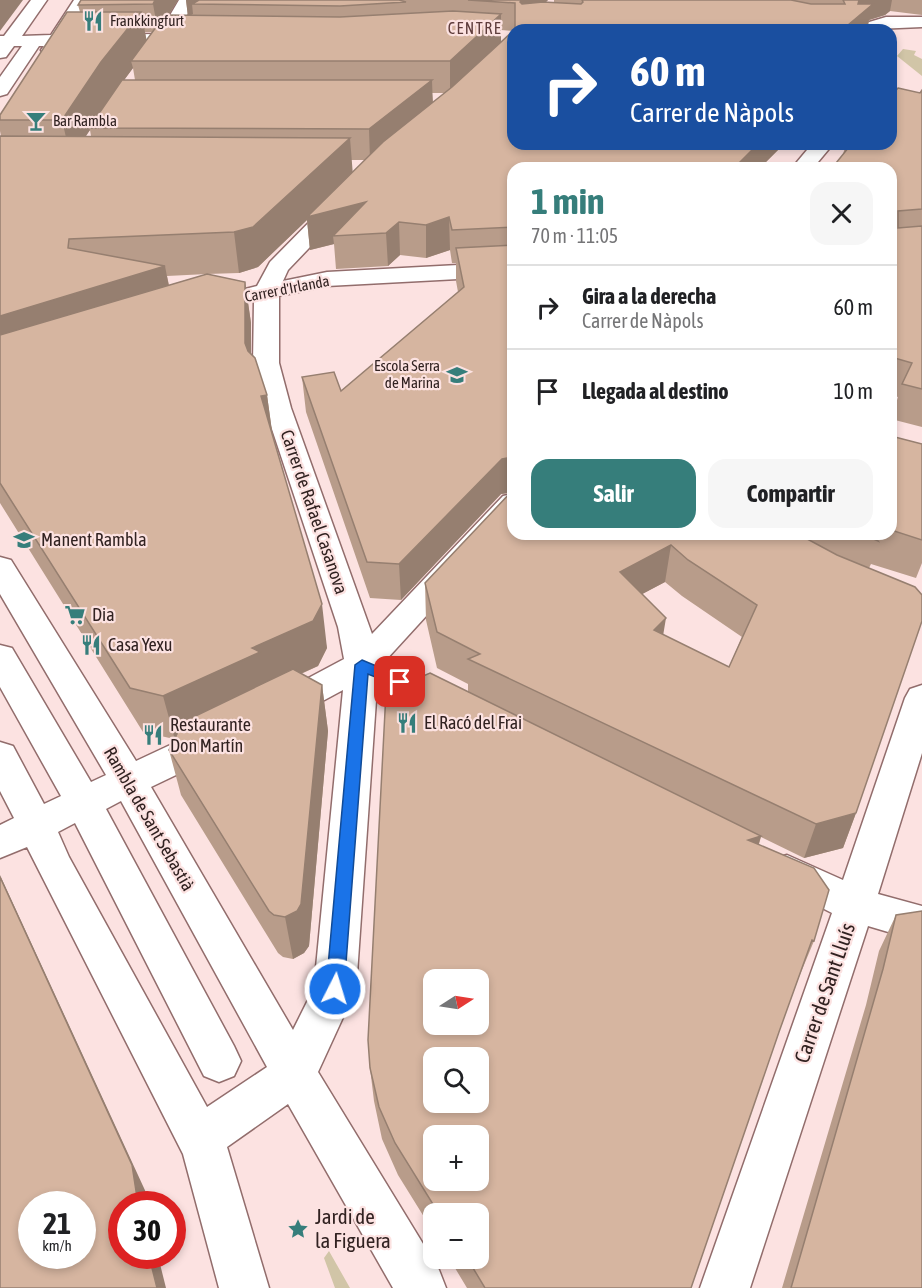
<!DOCTYPE html>
<html lang="es">
<meta charset="utf-8">
<style>
body{margin:0;font-family:"Asap Condensed",sans-serif;background:#f6f6f6;color:#202124;height:100vh;display:flex;flex-direction:column;font-size:22px;white-space:nowrap}
*{box-sizing:border-box;margin:0}
p{font-size:20px;color:#757577}
.icon{flex:none;width:33px;height:33px;fill:none;stroke:currentColor;stroke-width:2;stroke-linecap:round;stroke-linejoin:round}
.map{position:relative;flex:1;overflow:hidden}
.side{position:absolute;left:507px;top:162px;width:390px;height:378px;display:flex;flex-direction:column;background:#fff;border-radius:18px;box-shadow:0 3px 9px #0003}
.side>*{flex:none}
.top-card{position:absolute;left:507px;top:24px;width:390px;height:126px;border-radius:18px;box-shadow:0 3px 9px #0003;background:#1a4fa0;color:#fff;overflow:hidden}
.needle{width:39px;rotate:78deg}
.controls{position:absolute;left:423px;top:969px;display:grid;gap:12px}
.controls a{display:grid;place-items:center;width:66px;height:66px;border-radius:12px;background:#fff;box-shadow:0 3px 9px #0003;font-size:30px}
.speed{position:absolute;left:18px;top:1191px;display:flex;gap:12px;font-size:30px;font-weight:700;text-align:center}
.speed>*{display:grid;place-content:center;width:78px;height:78px;border-radius:50%;background:#fff;box-shadow:0 3px 9px #0003;line-height:1}
.speed small{font-size:15px;font-weight:400}
.speed .limit{border:9px solid #d22;background:#fff;color:#111}
.pin{position:absolute;display:grid;place-items:center;width:51px;height:51px;color:#fff;margin:-26px;border-radius:12px;box-shadow:0 3px 9px #0006}
.me{position:absolute;width:66px;margin:-33px;rotate:5deg;stroke-linejoin:round;filter:drop-shadow(0 0 4px #0008)}
.turn{display:flex;align-items:center;gap:21px;height:126px;padding:0 24px;font-size:27px}
.turn .icon{width:78px;height:78px;stroke-width:2.5}
.turn b{display:block;font-size:42px;line-height:51px}
.round{display:grid;place-items:center;flex:none;width:63px;height:63px;border-radius:18px;background:#f6f6f6}
.overview{display:flex;align-items:center;justify-content:space-between;height:102px;padding:0 24px}
h1{font-size:36px;font-weight:700;line-height:45px;color:#367e7b}
.action{display:flex;gap:12px;margin-top:auto;padding:12px 24px}
.action a{flex:1;height:69px;border-radius:18px;background:#367e7b;color:#fff;font-size:24px;font-weight:700;line-height:69px;text-align:center}
.action a+a{background:#f6f6f6;color:#202124}
ul{padding:0;list-style:none}
li{display:flex;align-items:center;gap:18px;height:84px;padding:0 24px;border-top:2px solid #e0e0e0}
li div{flex:1}
li b{display:block;font-size:22px}
li em{font-style:normal}
.map>svg:first-child{display:block}
.green{fill:#d1c5a7}
.lines{fill:none;stroke-linecap:round;stroke-linejoin:round}
.minor-casing{stroke:#926d6c;stroke-width:3}
.minor{fill:#fff;fill-rule:evenodd}
.wall{fill:#b89c8a;fill-rule:evenodd}
.shaded-wall{fill:#967f70}
.building{fill:#d6b5a0;stroke:#967f70;stroke-width:1.5;fill-rule:evenodd}
.route{fill:#1a73e8;stroke:#114b97;stroke-width:1.5}
.labels{text-anchor:middle;stroke-width:4.5;stroke-linejoin:round;paint-order:stroke}
.far-poi-label{font-size:15px;fill:#312221;stroke:#fce2e1;text-anchor:start}
.far-street-label{font-size:15px;fill:#312221;stroke:#fce2e1}
.far-neighbourhood-label{font-size:16px;letter-spacing:1.5px;fill:#5e3c3b;stroke:#fce2e1}
.street-label{font-size:18px;fill:#312221;stroke:#fce2e1}
.poi-label{font-size:18px;fill:#312221;stroke:#fce2e1;text-anchor:start}
.near-street-label{font-size:21px;fill:#312221;stroke:#fce2e1}
.near-poi-label{font-size:21px;fill:#312221;stroke:#fce2e1;text-anchor:start}
</style>
<div class="map">
<svg width="922" height="1288" viewBox="0 0 922 1288">
<rect width="100%" height="100%" fill="#fce2e1"/>
<!-- green -->
<path class="green" d="M 903,49 L 916,51 L 914,55 L 922,59 L 922,76 L 897,56 Z
M 329,1251 L 350,1288 L 335,1288 L 324,1258 Z"/>
<g class="lines">
<!-- minor casing -->
<g class="minor-casing">
<path id="minor" d="M 31,0 L 47,0 L 22,36 L 51,35 L 74,0 L 90,0 L 68,35 L 159,34 L 179,0 L 195,0 L 177,34 L 199,35 L 202,39 L 199,43 L 169,44 C 162,54 159,61 147,58 L 144,54 L 151,45 L 62,46 L 56,54 L 44,54 L 41,50 L 44,46 L 39,46 L 7,94 L 0,96 L 0,77 L 22,46 L 14,46 L 6,57 L 0,58 L 0,36 L 4,36 Z
M 886,17 L 922,17 L 922,27 L 853,30 L 856,26 Z
M 812,144 L 833,144 L 813,168 L 792,168 Z
M 340,198 L 348,199 L 351,204 L 288,270 L 283,281 L 327,272 L 513,262 L 513,276 L 327,286 L 279,296 L 279,363 L 291,408 L 372,634 L 503,496 L 513,494 L 513,521 L 385,661 L 457,693 L 462,702 L 457,711 L 445,715 L 377,686 L 356,989 L 318,1072 L 439,1270 L 446,1288 L 393,1288 L 288,1104 L 227,1147 L 269,1288 L 219,1288 L 183,1154 L 27,847 L 0,858 L 0,825 L 14,818 L 0,791 L 0,742 L 13,746 L 44,804 L 61,796 L 0,687 L 0,645 L 12,648 L 91,782 L 106,775 L 0,594 L 0,557 L 11,560 L 136,761 L 198,732 L 211,728 L 224,732 L 229,742 L 224,752 L 151,787 L 293,1030 L 314,988 L 343,690 L 293,717 L 281,721 L 269,717 L 264,708 L 269,699 L 344,659 L 338,627 L 265,408 L 253,363 L 254,301 L 245,299 L 241,294 L 245,289 L 257,286 L 270,262 L 332,199 ZM 121,801 L 267,1067 L 207,1107 L 69,857 L 58,832 L 75,823 L 204,1076 L 219,1082 L 234,1076 L 241,1061 L 234,1046 L 106,809 Z
M 922,685 L 922,753 L 878,894 L 922,906 L 922,942 L 868,926 L 750,1288 L 700,1288 L 832,913 L 773,883 L 768,871 L 773,859 L 787,855 L 843,880 L 905,698 L 910,689 Z"/>
</g>
<!-- minor -->
<use href="#minor" class="minor"/>
</g>
<!-- wall -->
<path class="wall" d="M 178,0 L 168,15 L 188,16 L 186,0 L 548,0 L 545,2 L 554,3 L 554,0 L 922,0 L 922,15 L 890,11 L 885,15 L 869,20 L 867,30 L 513,30 L 513,144 L 784,144 L 760,168 L 513,168 L 513,534 L 891,534 L 891,436 L 922,444 L 922,563 L 916,578 L 871,564 L 869,568 L 856,813 L 843,848 L 804,858 L 761,837 L 759,844 L 814,941 L 799,977 L 779,1032 L 691,1288 L 467,1288 L 449,1258 L 478,1258 L 478,1214 L 434,1214 L 434,1233 L 398,1175 L 382,1139 L 374,1101 L 370,1068 L 468,691 L 468,684 L 437,668 L 426,620 L 425,583 L 510,493 L 501,494 L 401,600 L 370,598 L 306,412 L 302,377 L 341,391 L 458,292 L 456,281 L 456,263 L 452,263 L 450,250 L 426,258 L 400,255 L 388,266 L 336,269 L 334,244 L 310,250 L 307,220 L 258,267 L 239,273 L 207,274 L 245,282 L 251,323 L 251,355 L 267,395 L 272,432 L 327,648 L 318,666 L 301,674 L 322,685 L 328,731 L 309,946 L 304,953 L 293,959 L 283,957 L 278,953 L 181,795 L 169,750 L 174,739 L 143,732 L 0,503 L 0,136 L 1,136 L 0,131 L 0,115 L 80,12 L 78,5 ZM 501,30 L 513,31 L 501,42 ZM 145,32 L 153,32 L 146,41 ZM 133,68 L 135,80 L 124,80 ZM 432,93 L 446,93 L 433,103 ZM 90,130 L 91,136 L 85,136 ZM 351,160 L 365,160 L 352,173 ZM 207,274 L 169,285 L 167,276 ZM 665,582 L 682,596 L 742,637 L 729,667 L 663,635 L 642,594 Z
M 922,90 L 922,427 L 891,419 L 898,397 L 891,395 L 891,168 L 843,155 L 845,146 L 920,93 Z
M 896,915 L 922,1288 L 782,1288 L 866,1005 L 879,951 Z"/>
<!-- shaded-wall -->
<path class="shaded-wall" d="M 0,0 L 23,0 L 0,31 Z
M 155,0 L 178,0 L 158,32 L 153,4 Z
M 186,0 L 221,0 L 192,4 L 193,14 L 188,17 Z
M 522,0 L 548,0 L 519,30 L 520,2 Z
M 859,0 L 892,0 L 890,11 L 885,15 L 869,20 L 867,30 L 842,30 Z
M 141,12 L 148,47 L 131,61 L 133,68 L 89,128 L 90,130 L 71,159 L 62,120 L 101,62 Z
M 501,14 L 501,45 L 450,93 L 450,61 Z
M 432,80 L 433,109 L 370,160 L 369,129 Z
M 350,138 L 353,176 L 366,202 L 333,236 L 334,244 L 310,250 L 307,220 L 258,267 L 239,273 L 234,232 Z
M 758,144 L 784,144 L 760,168 L 734,168 Z
M 449,217 L 450,250 L 426,258 L 426,225 Z
M 399,222 L 400,255 L 388,266 L 386,233 Z
M 165,266 L 173,308 L 0,362 L 0,316 Z
M 245,282 L 251,323 L 251,385 L 245,343 Z
M 267,395 L 273,438 L 261,396 Z
M 513,457 L 513,492 L 501,494 L 401,600 L 399,564 L 502,459 Z
M 671,545 L 665,582 L 616,608 L 620,572 Z
M 322,604 L 327,648 L 318,666 L 266,689 L 175,740 L 163,696 L 252,648 Z
M 666,618 L 660,654 L 654,630 Z
M 322,685 L 328,731 L 309,946 L 304,953 L 293,959 L 285,917 Z
M 856,813 L 843,848 L 804,858 L 816,824 Z
M 761,836 L 750,874 L 748,840 Z
M 0,875 L 149,1199 L 150,1204 L 138,1204 L 0,877 Z
M 149,1256 L 158,1256 L 166,1288 L 157,1288 Z"/>
<!-- building -->
<path class="building" d="M 81,0 L 155,0 L 153,4 L 78,5 Z
M 199,0 L 399,0 L 406,2 L 340,6 L 192,4 Z
M 468,0 L 522,0 L 520,2 L 522,4 L 543,2 L 581,4 L 583,2 L 582,0 L 791,0 L 811,4 L 845,4 L 843,0 L 859,0 L 858,4 L 873,4 L 842,30 L 514,30 L 515,29 L 515,3 Z
M 453,11 L 501,14 L 450,61 L 131,61 L 165,15 L 340,17 Z
M 67,12 L 141,12 L 101,62 L 62,120 L 0,120 L 0,115 Z
M 513,31 L 513,144 L 758,144 L 734,168 L 513,168 L 513,227 L 452,230 L 449,217 L 426,225 L 399,222 L 386,233 L 333,236 L 366,202 L 307,217 L 383,142 L 452,87 Z
M 122,80 L 432,80 L 369,129 L 89,128 Z
M 898,88 L 920,93 L 922,90 L 922,209 L 898,211 L 898,228 L 922,226 L 922,389 L 902,384 L 912,363 L 891,357 L 891,168 L 832,168 L 849,147 L 845,146 L 847,144 L 891,144 L 891,96 Z
M 0,136 L 350,138 L 253,227 L 234,232 L 69,239 L 68,248 L 165,266 L 0,316 Z
M 513,245 L 513,457 L 502,459 L 399,564 L 367,562 L 302,377 L 334,372 L 341,391 L 464,287 L 456,248 Z
M 207,274 L 245,282 L 245,343 L 248,351 L 255,358 L 267,395 L 261,396 L 322,604 L 313,621 L 252,648 L 260,652 L 163,696 L 130,688 L 0,483 L 0,335 Z
M 891,436 L 922,444 L 922,540 L 891,530 Z
M 513,490 L 513,534 L 798,534 L 837,555 L 915,587 L 922,595 L 922,621 L 856,813 L 816,824 L 468,659 L 480,654 L 437,632 L 425,583 ZM 671,545 L 688,560 L 757,605 L 729,667 L 654,630 L 666,618 L 620,572 Z
M 862,534 L 873,534 L 878,541 Z
M 293,669 L 322,685 L 301,904 L 297,911 L 285,917 L 274,915 L 269,911 L 169,750 L 183,722 Z
M 430,673 L 761,836 L 748,840 L 814,868 L 829,890 L 814,941 L 812,940 L 779,1032 L 691,1288 L 485,1288 L 467,1258 L 478,1258 L 478,1214 L 439,1214 L 395,1143 L 379,1107 L 370,1068 L 368,1040 L 386,692 ZM 434,980 L 478,980 L 478,1024 L 434,1024 ZM 434,1058 L 478,1058 L 478,1102 L 434,1102 ZM 434,1136 L 478,1136 L 478,1180 L 434,1180 Z
M 0,877 L 132,1165 L 138,1204 L 122,1204 L 122,1256 L 149,1256 L 157,1288 L 0,1288 ZM 32,1204 L 82,1204 L 82,1256 L 32,1256 Z
M 922,911 L 922,1288 L 791,1288 L 883,969 L 896,915 Z"/>
<!-- route -->
<path class="route" d="M 362,660 L 405,678 L 407,682 L 400,687 L 368,674 L 344,989 L 341,995 L 335,997 L 329,995 L 326,989 L 355,665 Z"/>
<!-- icons -->
<defs>
<g id="restaurant-bare" transform="scale(1.62)"><path d="M-5-6h1v4h1v-4h1v4h1v-4h1v5L-1.5 .5V6h-2V.5L-5-1ZM5-6V6H3V1.5H1.5Q1.5-4 5-6Z" fill="#367e7b" stroke="#fce2e1" stroke-width="2.5" paint-order="stroke"/></g>
<g id="bar-bare" transform="scale(1.62)"><path d="M-6-5H6L.8 .8V4.5H3.5V6h-7V4.5H-.8V.8Z" fill="#367e7b" stroke="#fce2e1" stroke-width="2.5" paint-order="stroke"/></g>
<g id="school-bare" transform="scale(1.62)"><path d="M0-5L7-2L0 1L-7-2ZM-4 1L0 2.5L4 1V4Q0 6-4 4Z" fill="#367e7b" stroke="#fce2e1" stroke-width="2.5" paint-order="stroke"/></g>
<g id="supermarket-bare" transform="scale(1.62)"><path d="M-6-5.5h2.5l.6 2H6L4.5 2H-2.5L-4.4-4H-6ZM-1.5 3.2a1.3 1.3 0 1 0 .1 0ZM3 3.2a1.3 1.3 0 1 0 .1 0Z" fill="#367e7b" stroke="#fce2e1" stroke-width="2.5" paint-order="stroke"/></g>
<g id="sight-bare" transform="scale(1.62)"><path d="M0-6L1.8-2.2L6-1.7L2.9 1.2L3.7 5.4L0 3.3L-3.7 5.4L-2.9 1.2L-6-1.7L-1.8-2.2Z" fill="#367e7b" stroke="#fce2e1" stroke-width="2.5" paint-order="stroke"/></g>
</defs>
<g fill-rule="evenodd">
<use href="#restaurant-bare" x="93" y="21"/>
<use href="#bar-bare" x="36" y="121"/>
<use href="#school-bare" x="457" y="375"/>
<use href="#school-bare" x="24" y="540"/>
<use href="#supermarket-bare" x="75" y="615"/>
<use href="#restaurant-bare" x="91" y="645"/>
<use href="#restaurant-bare" x="407" y="723"/>
<use href="#restaurant-bare" x="153" y="735"/>
<use href="#sight-bare" x="298" y="1229"/>
</g>
<g class="labels">
<!-- far-poi labels -->
<g class="far-poi-label">
<text x="110" y="26">Frankkingfurt</text>
<text x="53" y="126">Bar Rambla</text>
<text x="440" y="371" text-anchor="end">Escola Serra<tspan x="440" dy="17">de Marina</tspan></text>
</g>
<!-- far-street labels -->
<g class="far-street-label">
<text transform="translate(287 289) rotate(-11)" y="5">Carrer d'Irlanda</text>
</g>
<!-- far-neighbourhood labels -->
<g class="far-neighbourhood-label">
<text x="475" y="34">CENTRE</text>
</g>
<!-- street labels -->
<g class="street-label">
<text transform="translate(314 512) rotate(71)" y="6">Carrer de Rafael Casanova</text>
<text transform="translate(149 819) rotate(60)" y="6">Rambla de Sant Sebastià</text>
</g>
<!-- poi labels -->
<g class="poi-label">
<text x="41" y="546">Manent Rambla</text>
<text x="92" y="621">Dia</text>
<text x="108" y="651">Casa Yexu</text>
<text x="424" y="729">El Racó del Frai</text>
<text x="170" y="731">Restaurante<tspan x="170" dy="21">Don Martín</tspan></text>
</g>
<!-- near-street labels -->
<g class="near-street-label">
<text transform="translate(825 993) rotate(-71)" y="7">Carrer de Sant Lluís</text>
</g>
<!-- near-poi labels -->
<g class="near-poi-label">
<text x="315" y="1224">Jardi de<tspan x="315" dy="24">la Figuera</tspan></text>
</g>
</g>
</svg>
<div class="controls">
<a><svg class="needle" viewBox="-14 -14 28 28"><path d="M0-13l5 13h-10z" fill="#e53935"/><path d="M0 13l5-13h-10z" fill="#757577"/></svg></a>
<a><svg class="icon" aria-label="search" viewBox="0 0 24 24"><circle cx="10" cy="10" r="6"/><path d="M15 15l6 6"/></svg></a>
<a>+</a>
<a>−</a>
</div>
<div class="speed"><div>21<small>km/h</small></div><div class="limit">30</div></div>
<div class="pin" style="left:400px;top:682px;background:#d93025"><svg class="icon" aria-label="arrive" viewBox="0 0 24 24"><path d="M6 21V4h12l-3 4 3 4H6"/></svg></div>
<svg class="me" style="left:335px;top:989px" viewBox="-20 -20 40 40"><circle r="17" fill="#1a73e8" stroke="#fff" stroke-width="3"/><path d="M0-11L8 9 0 5-8 9z" fill="#fff"/></svg>
<div class="top-card">
<div class="turn"><svg class="icon" aria-label="right" viewBox="0 0 24 24"><path d="M7 20v-9h11M14 6l5 5-5 5"/></svg><div><b>60 m</b>Carrer de Nàpols</div></div>
</div>
<section class="side">
<div class="overview"><div><h1>1 min</h1><p>70 m · 11:05</p></div><a class="round"><svg class="icon" aria-label="close" viewBox="0 0 24 24"><path d="M6 6l12 12M18 6L6 18"/></svg></a></div>
<ul>
<li><svg class="icon" aria-label="right" viewBox="0 0 24 24"><path d="M7 20v-9h11M14 6l5 5-5 5"/></svg><div><b>Gira a la derecha</b><p>Carrer de Nàpols</p></div><em>60 m</em></li>
<li><svg class="icon" aria-label="arrive" viewBox="0 0 24 24"><path d="M6 21V4h12l-3 4 3 4H6"/></svg><div><b>Llegada al destino</b></div><em>10 m</em></li>
</ul>
<div class="action"><a>Salir</a><a>Compartir</a></div>
</section>
</div>
